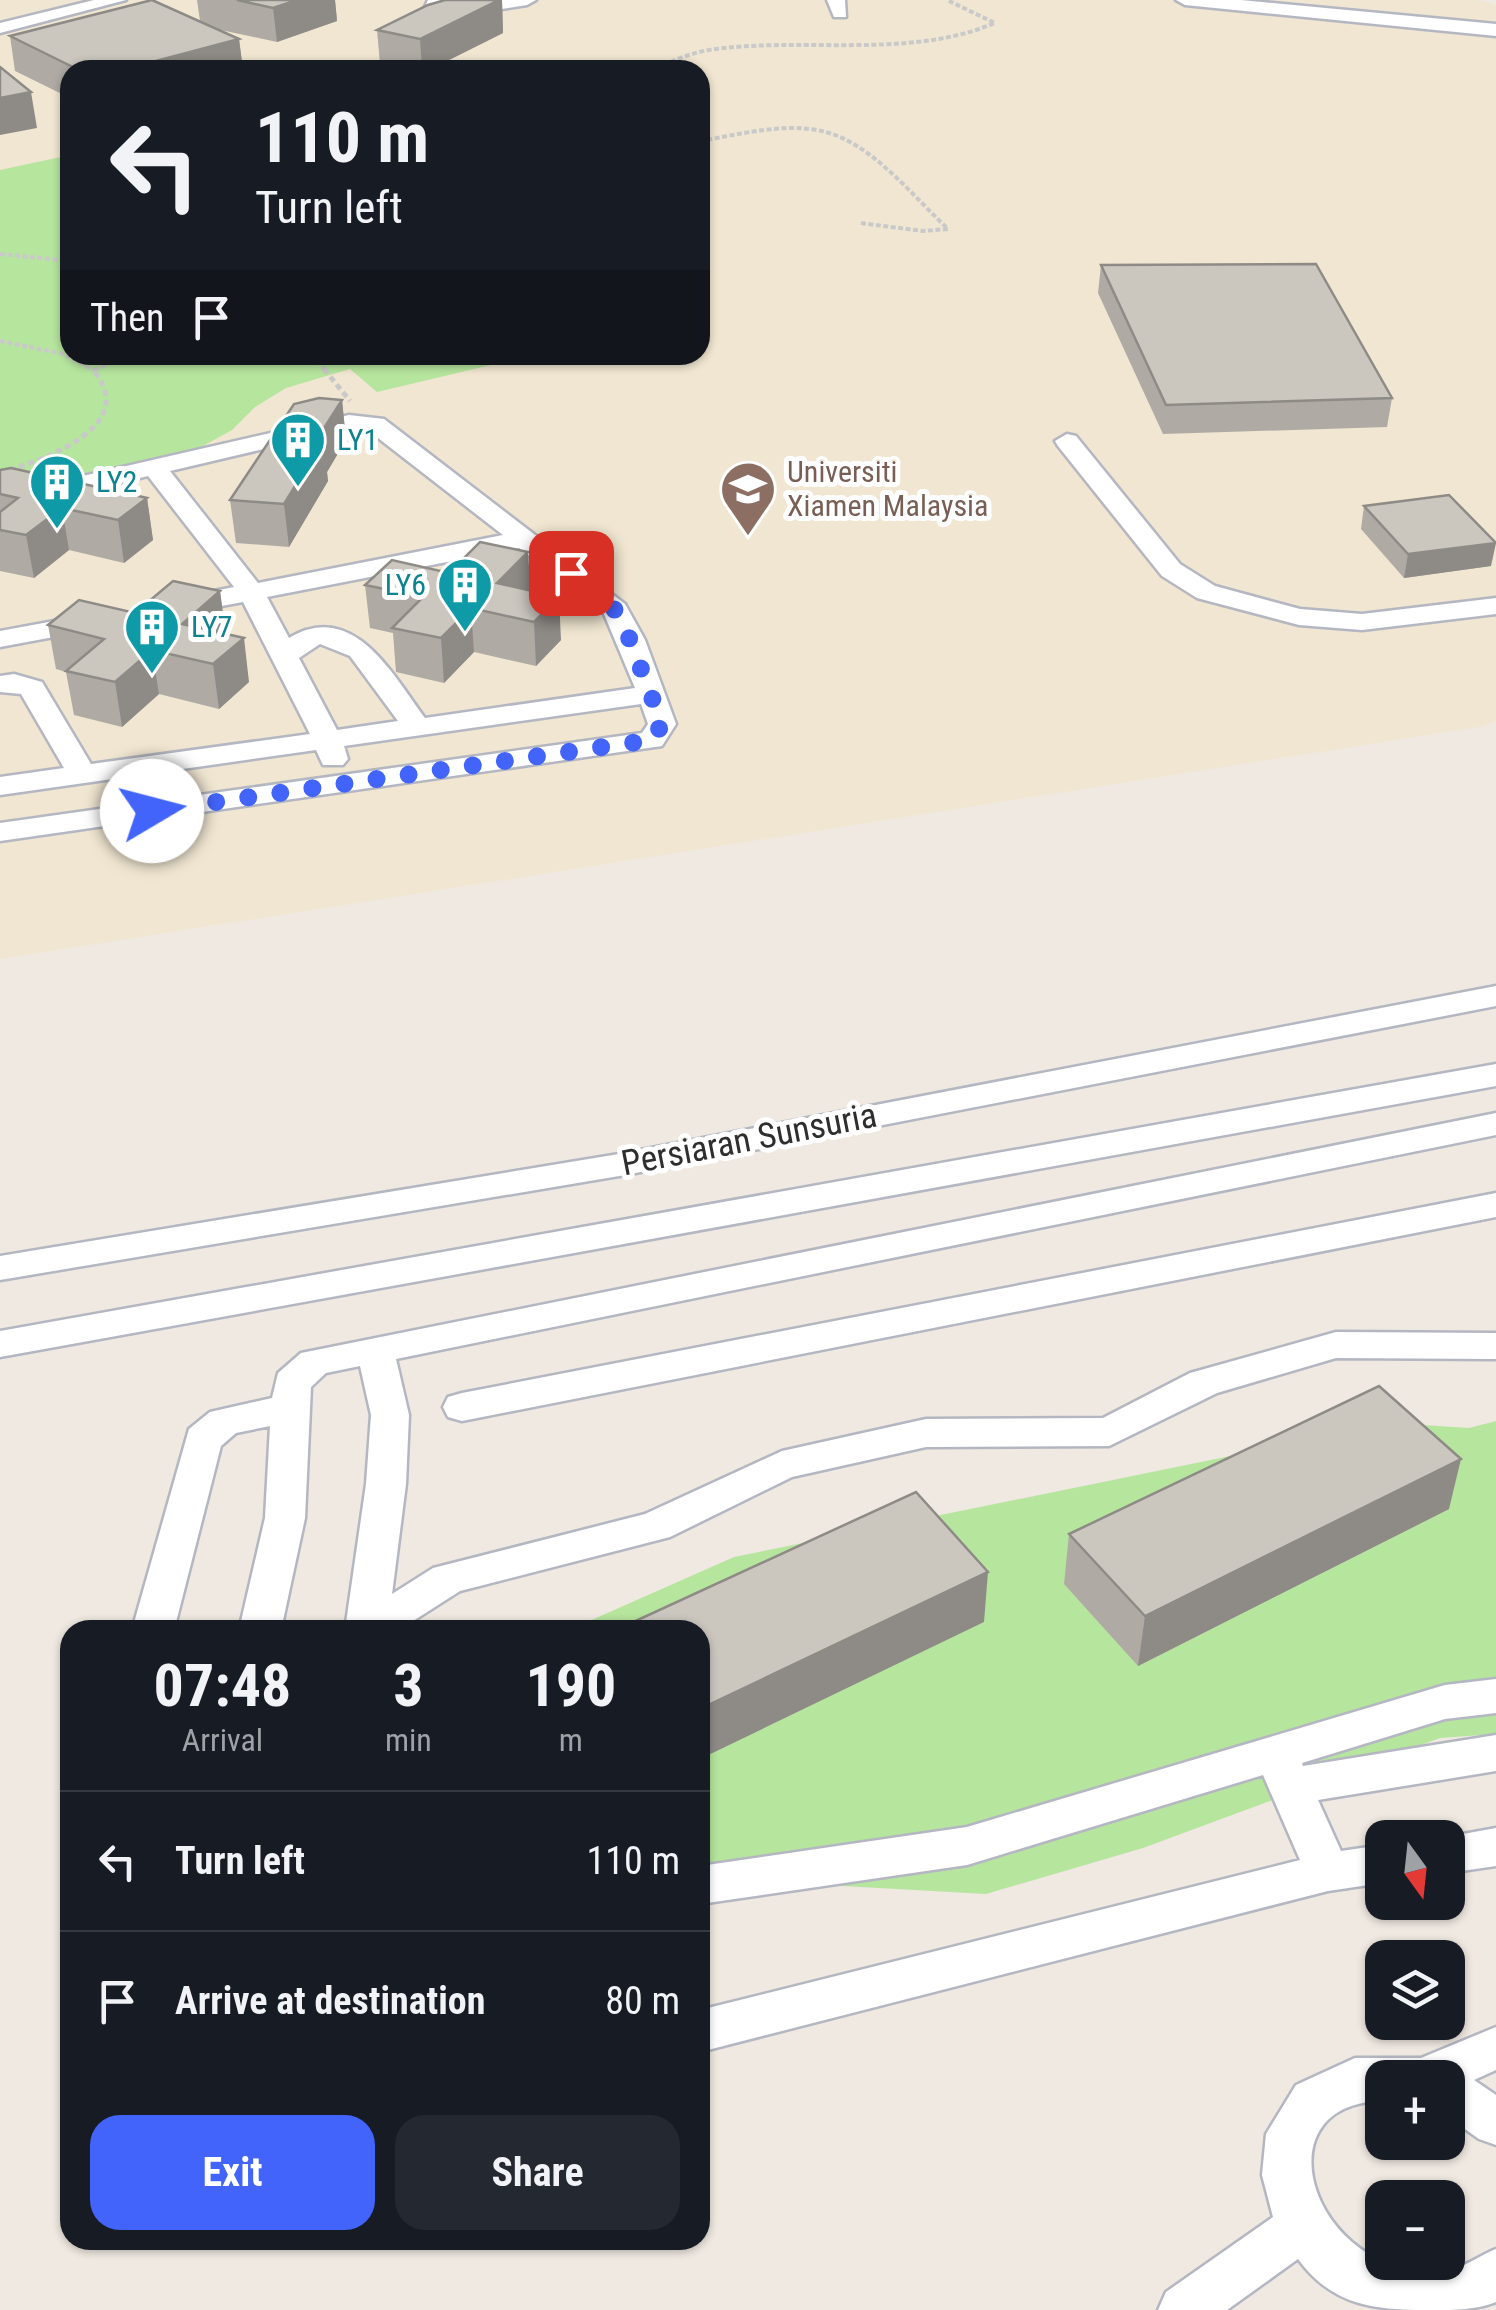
<!DOCTYPE html>
<meta charset="utf-8">
<style>
body{margin:0;font-family:"Roboto Condensed",sans-serif;background:#242831;color:#f1f3f6;height:100vh;display:flex;flex-direction:column;font-size:38px;white-space:nowrap}
*{box-sizing:border-box;margin:0}
p{font-size:32px;color:#9ea1a6}
.icon{flex:none;width:55px;height:55px;fill:none;stroke:currentColor;stroke-width:2;stroke-linecap:round;stroke-linejoin:round}
.map{position:relative;flex:1;overflow:hidden}
.panel{position:absolute;left:60px;top:1620px;width:650px;height:630px;display:flex;flex-direction:column;background:#171b24;border-radius:30px;box-shadow:0 2px 8px #0004}
.panel>*{flex:none}
.top-card{position:absolute;left:60px;top:60px;width:650px;height:305px;border-radius:30px;box-shadow:0 2px 8px #0004;background:#171b24;color:#f1f3f6;overflow:hidden}
.needle{width:65px;rotate:165deg}
.fabs{position:absolute;left:1365px;top:1820px;display:grid;gap:20px}
.fabs a{display:grid;place-items:center;width:100px;height:100px;border-radius:20px;background:#171b24;box-shadow:0 2px 8px #0004;font-size:50px}
.pin{position:absolute;display:grid;place-items:center;width:85px;height:85px;color:#fff;margin:-42px;border-radius:20px;box-shadow:0 5px 15px #0006}
.me{position:absolute;width:110px;margin:-55px;rotate:82deg;stroke-linejoin:round;filter:drop-shadow(0 0 8px #0008)}
.turn{display:flex;align-items:center;gap:35px;height:210px;padding:0 30px;font-size:45px}
.turn .icon{width:130px;height:130px;stroke-width:2.5}
.turn b{display:block;font-size:70px;line-height:85px}
.then{display:flex;align-items:center;height:95px;padding:0 30px;background:#0003;gap:20px;font-size:38px}
.eta{display:flex;justify-content:space-evenly;align-items:center;height:170px;text-align:center}
.eta b{font-size:60px;font-weight:700;line-height:70px}
.cta{display:flex;gap:20px;margin-top:auto;padding:20px 30px}
.cta a{flex:1;height:115px;border-radius:30px;background:#4264fb;color:#fff;font-size:40px;font-weight:700;line-height:115px;text-align:center}
.cta a+a{background:#242831;color:#f1f3f6}
ul{padding:0;list-style:none}
li{display:flex;align-items:center;gap:30px;height:140px;padding:0 30px;border-top:2px solid #363941}
li div{flex:1}
li b{display:block;font-size:38px}
li em{font-style:normal}
.map>svg:first-child{display:block}
.education{fill:#f0e6d1;fill-rule:evenodd}
.green{fill:#b6e59e}
.lines{fill:none;stroke-linecap:round;stroke-linejoin:round}
.minor-casing{stroke:#b4b7c1;stroke-width:5}
.path-far1{stroke:#c9c9c9;stroke-width:4;stroke-dasharray:5 2.5;stroke-linecap:butt}
.path{stroke:#c9c9c9;stroke-width:5;stroke-dasharray:6 4;stroke-linecap:butt}
.minor{fill:#fff;fill-rule:evenodd}
.wall{fill:#afaba4}
.shaded-wall{fill:#8e8b86}
.building{fill:#cbc7bf;stroke:#8e8b86;stroke-width:2.5}
.route{stroke:#4264fb;stroke-width:18;stroke-dasharray:0 32.4}
.labels{text-anchor:middle;stroke-width:10;stroke-linejoin:round;paint-order:stroke}
.far-culture-label{font-size:30px;fill:#0d838f;stroke:#fff;text-anchor:start}
.far-education-label{font-size:30px;fill:#785e54;stroke:#fff;text-anchor:start}
.street-label{font-size:35px;fill:#2e2e2e;stroke:#fff}
</style>
<div class="map">
<svg width="1496" height="2310" viewBox="0 0 1496 2310">
<rect width="100%" height="100%" fill="#efe9e1"/>
<!-- education -->
<path class="education" d="M 0,0 L 1478,0 L 1496,5 L 1496,720 L 1485,726 L 0,959 ZM 70,70 L 700,70 L 700,355 L 70,355 Z"/>
<!-- green -->
<path class="green" d="M 70,155 L 70,355 L 525,357 L 377,392 L 350,369 L 286,388 L 255,407 L 232,430 L 196,450 L 0,495 L 0,170 Z
M 1496,1421 L 1496,1734 L 1440,1738 L 1143,1848 L 986,1894 L 700,1878 L 700,1630 L 569,1630 L 734,1557 L 1393,1423 L 1469,1428 Z"/>
<g class="lines">
<!-- minor casing -->
<g class="minor-casing">
<path id="minor" d="M 94,0 L 126,0 L 0,33 L 0,23 Z
M 428,0 L 446,0 L 442,8 L 492,0 L 536,0 L 527,5 L 430,20 L 421,15 Z
M 827,0 L 845,0 L 846,17 L 834,17 Z
M 1176,0 L 1241,0 L 1496,24 L 1496,36 L 1185,5 Z
M 349,415 L 384,419 L 625,604 L 645,640 L 676,724 L 662,746 L 0,841 L 0,823 L 642,733 L 648,724 L 641,704 L 344,746 L 348,759 L 343,765 L 323,765 L 316,750 L 0,795 L 0,777 L 64,768 L 21,694 L 0,692 L 0,676 L 14,674 L 42,682 L 91,764 L 310,734 L 243,602 L 173,615 L 160,607 L 163,601 L 234,587 L 148,476 L 0,511 L 0,495 ZM 349,429 L 369,431 L 503,535 L 258,583 L 170,471 ZM 519,548 L 604,614 L 635,688 L 425,718 C 393,675 353,599 289,638 L 267,597 ZM 320,644 L 350,656 L 398,721 L 337,730 L 299,658 Z
M 1067,434 L 1076,436 L 1180,564 L 1215,586 L 1300,609 L 1362,614 L 1496,598 L 1496,614 L 1362,630 L 1299,625 L 1197,598 L 1162,576 L 1058,446 L 1055,441 Z
M 92,614 L 102,616 L 106,622 L 102,628 L 0,647 L 0,631 Z
M 1496,986 L 1496,1006 L 625,1175 L 0,1280 L 0,1256 L 625,1153 Z
M 1496,1064 L 1496,1086 L 0,1357 L 0,1331 Z
M 1496,1113 L 1496,1135 L 396,1359 L 409,1415 L 406,1484 L 392,1594 L 433,1568 L 645,1514 L 782,1451 L 926,1419 L 1103,1418 L 1190,1373 L 1336,1332 L 1496,1333 L 1496,1359 L 1336,1358 L 1217,1393 L 1109,1446 L 926,1447 L 792,1477 L 670,1537 L 460,1591 L 399,1630 L 345,1630 L 366,1484 L 371,1415 L 360,1366 L 326,1373 L 311,1387 L 305,1518 L 281,1630 L 239,1630 L 265,1518 L 270,1426 L 236,1433 L 221,1446 L 174,1630 L 132,1630 L 189,1429 L 210,1412 L 272,1398 L 278,1373 L 301,1353 Z
M 1496,1193 L 1496,1217 L 462,1421 L 448,1417 L 443,1407 L 448,1397 L 462,1393 Z
M 1496,1679 L 1496,1713 L 1445,1719 L 1302,1763 L 1303,1766 L 1496,1735 L 1496,1771 L 1318,1800 L 1341,1851 L 1382,1845 L 1382,1883 L 1328,1891 L 700,2052 L 700,2010 L 1300,1860 L 1263,1775 L 967,1865 L 700,1904 L 700,1866 L 967,1827 L 1445,1685 Z
M 1496,1828 L 1496,1866 L 1448,1873 L 1448,1838 L 1441,1838 Z
M 1496,2027 L 1496,2070 L 1474,2080 L 1496,2095 L 1496,2145 L 1479,2139 L 1448,2117 L 1448,2078 L 1382,2078 L 1382,2101 C 1250,2104 1320,2294 1454,2268 C 1469,2265 1482,2254 1496,2249 L 1496,2302 C 1475,2310 1456,2310 1433,2310 C 1378,2310 1334,2308 1298,2259 L 1227,2310 L 1158,2310 L 1166,2292 L 1273,2217 L 1262,2175 L 1266,2134 L 1296,2085 L 1355,2058 L 1421,2058 Z"/>
</g>
<!-- path-far1 -->
<path class="path-far1" d="M 650,70 C 669,63 689,53 709,50 C 801,36 907,60 995,23 L 947,0
M 700,141 C 743,134 798,118 840,137 C 881,155 916,199 948,229 L 923,231 L 860,223
M 0,254 L 70,261
M 0,341 L 63,354 L 95,371
M 313,355 L 326,371
M 94,370 L 129,355"/>
<!-- path -->
<path class="path" d="M 324,369 L 350,401
M 0,473 C 43,460 143,426 92,369"/>
<!-- minor -->
<use href="#minor" class="minor"/>
</g>
<!-- wall -->
<path class="wall" d="M 197,0 L 335,0 L 337,21 L 277,42 L 216,29 L 239,39 L 243,70 L 70,70 L 70,98 L 15,71 L 10,36 L 200,21 Z
M 445,0 L 502,0 L 503,33 L 429,70 L 407,70 L 380,64 L 377,30 Z
M 1101,265 L 1392,398 L 1387,427 L 1163,434 L 1098,293 Z
M 342,400 L 346,440 L 327,472 L 328,481 L 289,547 L 236,543 L 230,500 Z
M 0,470 L 147,498 L 153,540 L 124,563 L 69,550 L 34,578 L 0,571 Z
M 1364,506 L 1491,566 L 1404,578 L 1361,529 Z
M 365,585 L 530,590 L 561,640 L 536,666 L 474,652 L 444,683 L 396,672 L 393,633 L 370,628 Z
M 220,591 L 225,634 L 249,682 L 219,709 L 159,694 L 122,727 L 74,715 L 66,672 L 56,669 L 48,625 L 135,613 Z
M 1449,1509 L 1138,1666 L 1064,1584 L 1069,1534 Z"/>
<!-- shaded-wall -->
<path class="shaded-wall" d="M 297,0 L 335,0 L 337,21 L 277,42 L 273,8 Z
M 499,0 L 502,0 L 503,33 L 429,70 L 422,70 L 420,39 Z
M 239,39 L 243,70 L 122,70 Z
M 31,92 L 37,128 L 0,135 L 0,98 Z
M 342,400 L 346,440 L 327,472 L 328,481 L 289,547 L 284,504 L 317,439 Z
M 147,498 L 153,540 L 124,563 L 118,520 Z
M 62,508 L 69,550 L 34,578 L 26,535 Z
M 1496,543 L 1491,566 L 1404,578 L 1408,554 Z
M 528,552 L 531,595 L 497,583 Z
M 220,591 L 226,635 L 182,624 Z
M 559,597 L 561,640 L 536,666 L 534,622 Z
M 471,608 L 474,652 L 444,683 L 441,638 Z
M 244,638 L 249,682 L 219,709 L 213,664 Z
M 152,650 L 159,694 L 122,727 L 115,682 Z
M 1461,1459 L 1449,1509 L 1138,1666 L 1145,1616 Z
M 988,1572 L 984,1622 L 700,1759 L 700,1709 Z"/>
<!-- building -->
<path class="building" d="M 152,0 L 239,39 L 122,70 L 79,70 L 10,36 Z
M 237,0 L 297,0 L 273,8 Z
M 445,0 L 499,0 L 420,39 L 377,30 L 428,5 Z
M 0,67 L 31,92 L 0,98 Z
M 1316,264 L 1392,398 L 1166,405 L 1101,265 Z
M 319,398 L 342,400 L 317,439 L 324,439 L 284,504 L 230,500 L 294,404 Z
M 11,468 L 147,498 L 118,520 L 62,508 L 26,535 L 0,530 L 0,512 L 18,498 L 0,494 L 0,470 Z
M 1449,495 L 1496,543 L 1408,554 L 1364,506 Z
M 480,542 L 528,552 L 497,583 L 559,597 L 534,622 L 471,608 L 441,638 L 392,628 L 423,597 L 365,585 L 392,560 L 449,573 Z
M 173,581 L 220,591 L 182,624 L 244,638 L 213,664 L 152,650 L 115,682 L 66,671 L 104,639 L 48,625 L 79,600 L 135,613 Z
M 1379,1386 L 1461,1459 L 1145,1616 L 1069,1534 Z
M 916,1492 L 988,1572 L 700,1709 L 700,1630 L 616,1630 Z"/>
<g class="lines">
<!-- route -->
<path class="route" d="M 152,811 L 652,740 L 662,724 L 630,640 L 615,610 L 571,573"/>
</g>
<!-- icons -->
<defs>
<g id="building-pin" transform="scale(2.875)"><path d="M0 17L-7.5 6A9.5 9.5 0 1 1 7.5 6Z" fill="#0f9aa8" stroke="#fff"/><path d="M-4-6H4V6H1V3H-1V6H-4ZM-2.5-4.3h1.7v1.8h-1.7ZM.8-4.3h1.7v1.8H.8ZM-2.5-1h1.7V.8h-1.7ZM.8-1h1.7V.8H.8Z" fill="#fff"/></g>
<g id="university-pin" transform="scale(2.875)"><path d="M0 17L-7.5 6A9.5 9.5 0 1 1 7.5 6Z" fill="#8d6e63" stroke="#fff"/><path d="M0-5L7-2L0 1L-7-2ZM-4 1L0 2.5L4 1V4Q0 6-4 4Z" fill="#fff"/></g>
</defs>
<g fill-rule="evenodd">
<use href="#building-pin" x="298" y="440"/>
<use href="#building-pin" x="57" y="482"/>
<use href="#university-pin" x="748" y="489"/>
<use href="#building-pin" x="465" y="585"/>
<use href="#building-pin" x="152" y="627"/>
</g>
<g class="labels">
<!-- far-culture labels -->
<g class="far-culture-label">
<text x="337" y="450">LY1</text>
<text x="96" y="492">LY2</text>
<text x="426" y="595" text-anchor="end">LY6</text>
<text x="191" y="637">LY7</text>
</g>
<!-- far-education labels -->
<g class="far-education-label">
<text x="787" y="482">Universiti<tspan x="787" dy="34">Xiamen Malaysia</tspan></text>
</g>
<!-- street labels -->
<g class="street-label">
<text transform="translate(749 1139) rotate(-11)" y="12">Persiaran Sunsuria</text>
</g>
</g>
</svg>
<div class="fabs">
<a><svg class="needle" viewBox="-14 -14 28 28"><path d="M0-13l5 13h-10z" fill="#e53935"/><path d="M0 13l5-13h-10z" fill="#9ea1a6"/></svg></a>
<a><svg class="icon" aria-label="layers" viewBox="0 0 24 24"><path d="M12 4l9 5-9 5-9-5zM3 14l9 5 9-5"/></svg></a>
<a>+</a>
<a>−</a>
</div>
<div class="pin" style="left:571px;top:573px;background:#d93025"><svg class="icon" aria-label="arrive" viewBox="0 0 24 24"><path d="M6 21V4h12l-3 4 3 4H6"/></svg></div>
<svg class="me" style="left:152px;top:811px" viewBox="-20 -20 40 40"><circle r="19" fill="#fff"/><path d="M0-13L10 11 0 6-10 11z" fill="#4264fb"/></svg>
<div class="top-card">
<div class="turn"><svg class="icon" aria-label="left" viewBox="0 0 24 24"><path d="M17 20v-9H6M10 6l-5 5 5 5"/></svg><div><b>110 m</b>Turn left</div></div>
<div class="then">Then<svg class="icon" aria-label="arrive" viewBox="0 0 24 24"><path d="M6 21V4h12l-3 4 3 4H6"/></svg></div>
</div>
<section class="panel">
<div class="eta">
<div><b>07:48</b><p>Arrival</p></div>
<div><b>3</b><p>min</p></div>
<div><b>190</b><p>m</p></div>
</div>
<ul>
<li><svg class="icon" aria-label="left" viewBox="0 0 24 24"><path d="M17 20v-9H6M10 6l-5 5 5 5"/></svg><div><b>Turn left</b></div><em>110 m</em></li>
<li><svg class="icon" aria-label="arrive" viewBox="0 0 24 24"><path d="M6 21V4h12l-3 4 3 4H6"/></svg><div><b>Arrive at destination</b></div><em>80 m</em></li>
</ul>
<div class="cta"><a>Exit</a><a>Share</a></div>
</section>
</div>
